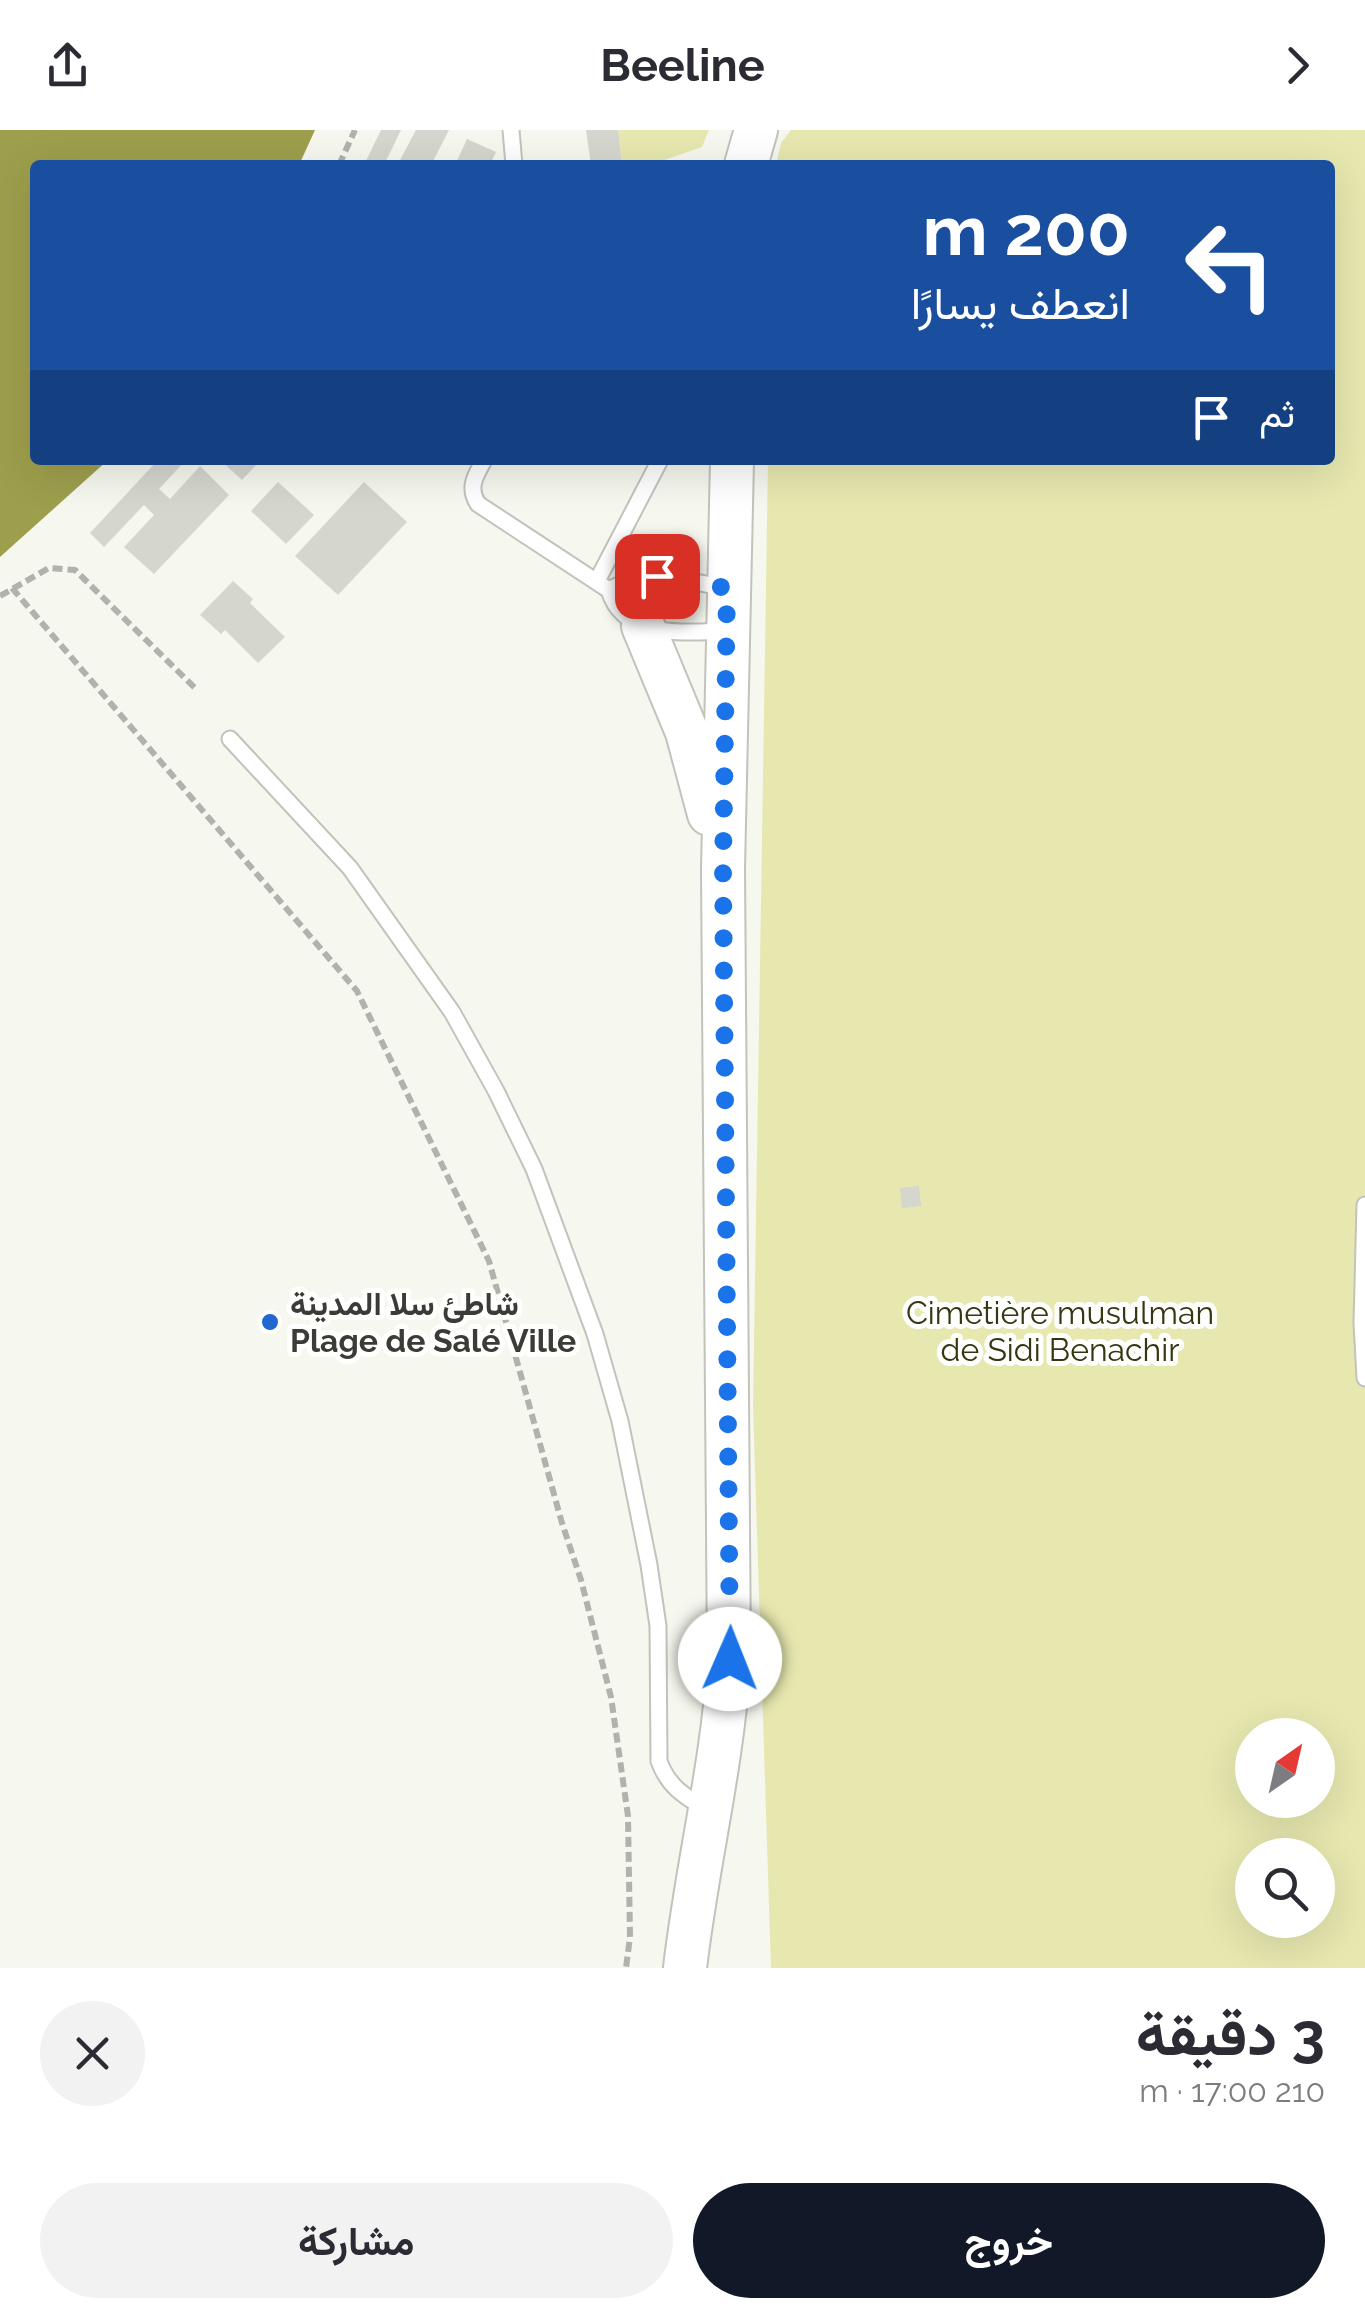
<!DOCTYPE html>
<html lang="ar">
<meta charset="utf-8">
<style>
body{margin:0;font-family:Raleway,Vazirmatn,sans-serif;background:#f2f2f3;color:#2b2b33;direction:rtl;height:100vh;display:flex;flex-direction:column;font-size:38px;white-space:nowrap}
*{box-sizing:border-box;margin:0}
p{font-size:32px;color:#7c7c81}
.icon{flex:none;width:55px;height:55px;fill:none;stroke:currentColor;stroke-width:2;stroke-linecap:round;stroke-linejoin:round}
.map{position:relative;height:1838px;overflow:hidden;direction:ltr}
.panel{display:flex;flex-direction:column;background:#fff;flex:1}
.panel>*{flex:none}
.top-card{position:absolute;left:30px;top:30px;width:1305px;height:305px;border-radius:10px;box-shadow:0 10px 40px #0002;direction:rtl;background:#1a4fa0;color:#fff;overflow:hidden}
.needle{width:65px;rotate:34deg}
.fabs{position:absolute;left:1235px;top:1588px;display:grid;gap:20px}
.fabs a{display:grid;place-items:center;width:100px;height:100px;border-radius:50%;background:#fff;box-shadow:0 10px 40px #0002;font-size:50px}
.pin{position:absolute;display:grid;place-items:center;width:85px;height:85px;color:#fff;margin:-42px;border-radius:20px;box-shadow:0 5px 15px #0006}
.me{position:absolute;width:110px;margin:-55px;rotate:1deg;stroke-linejoin:round;filter:drop-shadow(0 0 8px #0008)}
.turn{display:flex;align-items:center;gap:35px;height:210px;padding:0 40px;font-size:45px}
.turn .icon{width:130px;height:130px;stroke-width:2.5}
.turn b{display:block;font-size:70px;line-height:85px}
.then{display:flex;align-items:center;height:95px;padding:0 40px;background:#0003;gap:20px;font-size:38px}
.round{display:grid;place-items:center;flex:none;width:105px;height:105px;border-radius:52px;background:#f2f2f3}
.overview{display:flex;align-items:center;justify-content:space-between;height:170px;padding:0 40px}
h1{font-size:60px;font-weight:700;line-height:75px}
.cta{display:flex;gap:20px;margin-top:auto;padding:20px 40px}
.cta a{flex:1;height:115px;border-radius:60px;background:#111827;color:#fff;font-size:40px;font-weight:700;line-height:115px;text-align:center}
.cta a+a{background:#f2f2f3;color:#2b2b33}
header{display:flex;justify-content:space-between;align-items:center;height:130px;padding:0 40px;background:#fff;font-size:45px;font-weight:700}
.map>svg:first-child{display:block}
.green{fill:#e7e8af;fill-rule:evenodd}
.water{fill:#9e9f4c}
.building{fill:#d5d6ce}
.lines{fill:none;stroke-linecap:round;stroke-linejoin:round}
.lane-casing{stroke:#c2c3bb;stroke-width:19}
.secondary-casing{stroke:#c2c3bb;stroke-width:46}
.path{stroke:#b1b2ab;stroke-width:6;stroke-dasharray:10 5;stroke-linecap:butt}
.lane{stroke:#fff;stroke-width:15}
.secondary{stroke:#fff;stroke-width:42}
.route{stroke:#1a73e8;stroke-width:18;stroke-dasharray:0 32.4}
.poi-dot{fill:#2067d2;stroke:#fffffe;stroke-width:4}
.labels{text-anchor:middle;stroke-width:10;stroke-linejoin:round;paint-order:stroke}
.poi-label{font-size:32px;font-weight:bold;fill:#3b3b38;stroke:#fffffe;text-anchor:start}
.park-label{font-size:32px;fill:#363612;stroke:#fffffe}
</style>
<header><svg class="icon" aria-label="forward" viewBox="0 0 24 24"><path d="M9 5l7 7-7 7"/></svg>Beeline<svg class="icon" aria-label="share" viewBox="0 0 24 24"><path d="M12 15V3M7 8l5-5 5 5M5 13v7h14v-7"/></svg></header>
<div class="map">
<svg width="1365" height="1838" viewBox="0 0 1365 1838">
<rect width="100%" height="100%" fill="#f6f7ee"/>
<!-- green -->
<path class="green" d="M 618,0 L 709,0 L 702,17 L 650,35 L 622,35 Z
M 791,0 L 1365,0 L 1365,1838 L 771,1838 L 753,1277 L 768,330 L 1330,330 L 1330,35 L 776,35 L 781,13 ZM 1252,1605 L 1318,1605 L 1318,1670 L 1252,1670 ZM 1252,1725 L 1318,1725 L 1318,1790 L 1252,1790 Z"/>
<!-- water -->
<path class="water" d="M 0,0 L 315,0 L 299,35 L 35,35 L 35,330 L 108,330 L 0,427 Z"/>
<!-- building -->
<path class="building" d="M 381,0 L 401,0 L 384,35 L 364,35 Z
M 416,0 L 449,0 L 431,35 L 399,32 Z
M 586,0 L 618,0 L 622,35 L 591,35 Z
M 467,9 L 496,22 L 490,35 L 455,35 Z
M 158,330 L 186,330 L 159,359 L 170,369 L 200,336 L 229,365 L 154,444 L 124,417 L 154,385 L 144,375 L 104,417 L 90,403 Z
M 220,330 L 261,330 L 242,350 Z
M 278,352 L 314,385 L 286,414 L 251,381 Z
M 364,352 L 407,392 L 338,465 L 295,426 Z
M 233,451 L 253,469 L 250,473 L 285,507 L 258,533 L 225,500 L 221,504 L 200,485 Z
M 919,1056 L 921,1076 L 902,1078 L 900,1058 Z"/>
<g class="lines">
<!-- lane casing -->
<g class="lane-casing">
<path id="lane" d="M 511,0 L 514,35
M 484,330 C 476,345 467,357 478,374 L 609,460 C 624,510 685,502 727,501
M 597,451 L 660,330
M 609,460 C 648,438 686,451 727,458
M 230,609 L 350,738 L 452,882 L 496,961 L 534,1039 L 595,1204 L 620,1291 L 649,1435 L 658,1496 L 659,1631 C 668,1657 686,1667 707,1680
M 1365,1075 L 1362,1193 L 1365,1248"/>
</g>
<!-- secondary casing -->
<g class="secondary-casing">
<path id="secondary" d="M 746,35 L 756,0
M 643,496 L 687,602 L 709,684
M 685,1838 C 697,1734 723,1634 729,1529 L 723,739 L 732,330"/>
</g>
<!-- path -->
<path class="path" d="M 339,35 L 355,0
M 12,458 L 357,861 L 489,1131 L 562,1393 L 581,1450 L 611,1567 L 628,1686 L 630,1807 L 626,1838
M 0,466 L 49,438 L 75,440 L 197,560"/>
<!-- lane -->
<use href="#lane" class="lane"/>
<!-- secondary -->
<use href="#secondary" class="secondary"/>
</g>
<g class="lines">
<!-- route -->
<path class="route" d="M 657,446 L 727,458 L 723,739 L 730,1529"/>
</g>
<!-- markers -->
<circle class="poi-dot" cx="270" cy="1192" r="10"/>
<g class="labels">
<!-- poi labels -->
<g class="poi-label">
<text x="290" y="1185">شاطئ سلا المدينة<tspan x="290" dy="37">Plage de Salé Ville</tspan></text>
</g>
<!-- park labels -->
<g class="park-label">
<text x="1060" y="1194">Cimetière musulman<tspan x="1060" dy="37">de Sidi Benachir</tspan></text>
</g>
</g>
</svg>
<div class="fabs">
<a><svg class="needle" viewBox="-14 -14 28 28"><path d="M0-13l5 13h-10z" fill="#e53935"/><path d="M0 13l5-13h-10z" fill="#7c7c81"/></svg></a>
<a><svg class="icon" aria-label="search" viewBox="0 0 24 24"><circle cx="10" cy="10" r="6"/><path d="M15 15l6 6"/></svg></a>
</div>
<div class="pin" style="left:657px;top:446px;background:#d93025"><svg class="icon" aria-label="arrive" viewBox="0 0 24 24"><path d="M6 21V4h12l-3 4 3 4H6"/></svg></div>
<svg class="me" style="left:730px;top:1529px" viewBox="-20 -20 40 40"><circle r="19" fill="#fff"/><path d="M0-13L10 11 0 6-10 11z" fill="#1a73e8"/></svg>
<div class="top-card">
<div class="turn"><svg class="icon" aria-label="left" viewBox="0 0 24 24"><path d="M17 20v-9H6M10 6l-5 5 5 5"/></svg><div><b>200 m</b>انعطف يسارًا</div></div>
<div class="then">ثم<svg class="icon" aria-label="arrive" viewBox="0 0 24 24"><path d="M6 21V4h12l-3 4 3 4H6"/></svg></div>
</div>
</div>
<section class="panel">
<div class="overview"><div><h1>3 دقيقة</h1><p>210 m · 17:00</p></div><a class="round"><svg class="icon" aria-label="close" viewBox="0 0 24 24"><path d="M6 6l12 12M18 6L6 18"/></svg></a></div>
<div class="cta"><a>خروج</a><a>مشاركة</a></div>
</section>
